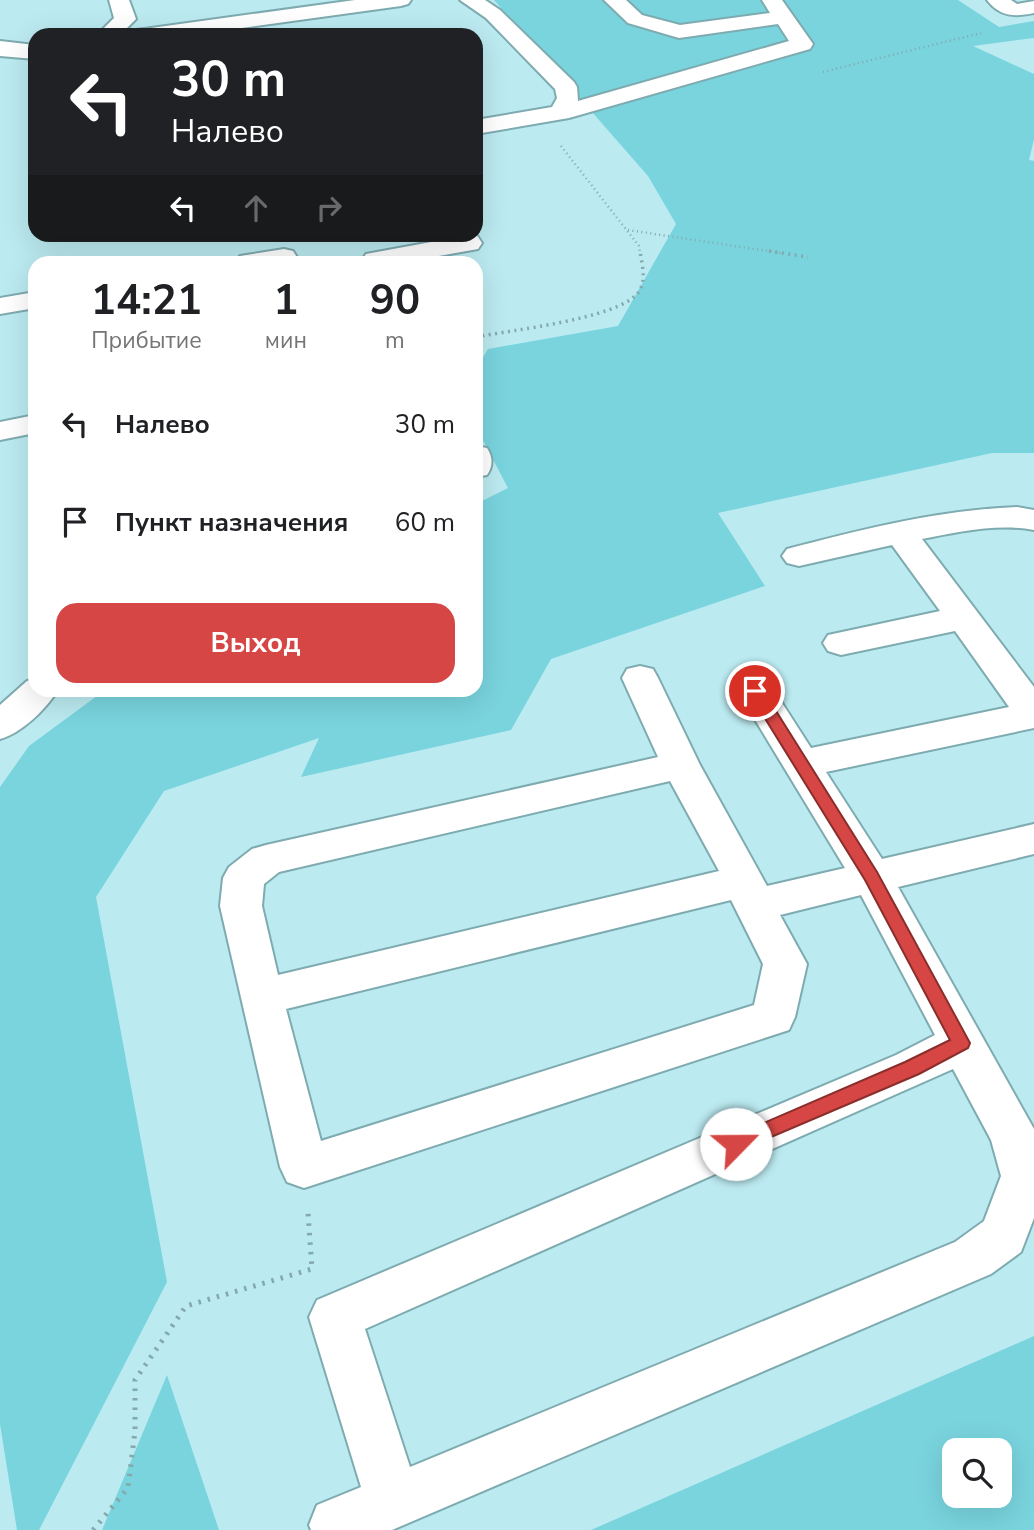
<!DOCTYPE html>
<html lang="ru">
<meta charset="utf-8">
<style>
body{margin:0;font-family:"Nunito Sans",sans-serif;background:#f6f6f6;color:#202124;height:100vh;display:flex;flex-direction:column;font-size:26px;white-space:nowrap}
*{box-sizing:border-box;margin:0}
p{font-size:23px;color:#757577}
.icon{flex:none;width:38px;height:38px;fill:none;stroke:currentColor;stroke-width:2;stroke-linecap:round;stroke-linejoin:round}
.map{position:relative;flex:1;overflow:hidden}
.drawer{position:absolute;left:28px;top:256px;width:455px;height:441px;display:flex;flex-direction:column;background:#fff;border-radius:21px;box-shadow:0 7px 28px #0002}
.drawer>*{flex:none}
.guide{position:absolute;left:28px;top:28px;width:455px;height:214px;border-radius:21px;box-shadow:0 7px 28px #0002;background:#202124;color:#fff;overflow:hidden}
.fabs{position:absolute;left:942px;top:1438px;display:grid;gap:14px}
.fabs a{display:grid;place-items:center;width:70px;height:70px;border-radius:14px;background:#fff;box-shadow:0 7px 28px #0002;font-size:35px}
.pin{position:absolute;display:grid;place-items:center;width:60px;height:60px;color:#fff;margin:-30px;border:4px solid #fff;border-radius:50%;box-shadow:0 2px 7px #0007}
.me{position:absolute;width:77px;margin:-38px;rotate:67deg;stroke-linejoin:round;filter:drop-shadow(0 0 5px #0008)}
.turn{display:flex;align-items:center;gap:24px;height:147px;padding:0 28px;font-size:32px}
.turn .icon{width:91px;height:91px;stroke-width:2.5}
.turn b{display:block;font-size:49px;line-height:60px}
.lanes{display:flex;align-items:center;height:66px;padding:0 28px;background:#0003;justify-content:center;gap:35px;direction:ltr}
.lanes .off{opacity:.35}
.eta{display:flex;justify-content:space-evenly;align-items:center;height:119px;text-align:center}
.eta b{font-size:42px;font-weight:700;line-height:49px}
.primary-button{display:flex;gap:14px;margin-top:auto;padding:14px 28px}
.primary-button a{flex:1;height:80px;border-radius:21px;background:#d54644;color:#fff;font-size:28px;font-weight:700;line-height:80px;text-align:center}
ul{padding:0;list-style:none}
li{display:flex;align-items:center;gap:21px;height:98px;padding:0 28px}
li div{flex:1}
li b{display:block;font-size:26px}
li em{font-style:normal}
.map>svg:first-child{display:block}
.green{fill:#79d4de;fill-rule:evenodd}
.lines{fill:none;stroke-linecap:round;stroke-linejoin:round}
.minor-casing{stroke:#7eabb0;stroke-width:4}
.path-far2{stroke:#84a8ac;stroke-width:2.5;stroke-dasharray:1 3.5;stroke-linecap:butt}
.path-far1{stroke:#84a8ac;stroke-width:3.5;stroke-dasharray:2 4.5;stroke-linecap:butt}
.path{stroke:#84a8ac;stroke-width:5;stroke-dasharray:2.5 7;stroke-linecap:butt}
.minor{fill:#fff;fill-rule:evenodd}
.route{fill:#d54644;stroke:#8a2e2c;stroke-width:2}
</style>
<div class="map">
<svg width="1034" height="1530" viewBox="0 0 1034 1530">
<rect width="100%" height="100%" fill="#bbeaf0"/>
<!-- green -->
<path class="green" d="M 494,0 L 958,0 L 999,27 L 1034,21 L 1034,38 L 973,46 L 1034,74 L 1034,139 L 1029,160 L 1034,161 L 1034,453 L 992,453 L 718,513 L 765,586 L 551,659 L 511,730 L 301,777 L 319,738 L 164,791 L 96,897 L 167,1282 L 39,1530 L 17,1530 L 0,1424 L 0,787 L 29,746 L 105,690 L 476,690 L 476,504 L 508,488 L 476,427 L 476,369 L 488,349 L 618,326 L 676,224 L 648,176 Z
M 1034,1336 L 1034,1530 L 591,1530 ZM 954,1451 L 999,1451 L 999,1496 L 954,1496 Z
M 167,1375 L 219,1530 L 102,1530 Z"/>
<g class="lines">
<!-- minor casing -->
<g class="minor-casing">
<path id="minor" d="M 109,0 L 129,0 L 136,19 L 120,35 L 97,35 L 114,18 Z
M 355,0 L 411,0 L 408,4 L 401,6 L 191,35 L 133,35 L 136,30 L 144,29 Z
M 460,0 L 485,0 L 500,10 L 574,82 L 577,87 L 578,101 L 789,41 L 778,24 L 679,38 L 628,23 L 604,0 L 626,0 L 642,15 L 680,25 L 770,13 L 762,0 L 782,0 L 813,44 L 810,49 L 569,118 L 476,134 L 476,120 L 552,107 L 557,98 L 555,89 L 486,18 Z
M 987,0 L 1011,0 L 1017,4 L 1034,1 L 1034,13 C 1015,17 1000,17 987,0 Z
M 0,41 L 35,45 L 35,59 L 0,56 Z
M 450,234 L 476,234 L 482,243 L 478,249 L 405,262 L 363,262 L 362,260 L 366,254 L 453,238 Z
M 284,249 L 293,251 L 300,262 L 236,262 L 240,256 Z
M 35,292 L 35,308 L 0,314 L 0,298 Z
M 35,415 L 35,433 L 0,440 L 0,422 Z
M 476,446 L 487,448 C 493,457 493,466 487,475 L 476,477 Z
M 1017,507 L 1034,510 L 1034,530 C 997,523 959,532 922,539 L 1034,687 L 1034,728 L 826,772 L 882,859 L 1034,824 L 1034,854 L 898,887 L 1034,1129 L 1034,1218 L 1021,1252 L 991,1274 L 392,1530 L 311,1530 L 309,1525 L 317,1505 L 361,1487 L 309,1317 L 317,1300 L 896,1055 L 935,1035 L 861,895 L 780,915 L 807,964 L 795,1017 L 789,1030 L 304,1188 L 287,1182 L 280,1167 L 220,906 L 223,878 L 229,867 L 252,849 L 266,845 L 658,757 L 622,678 L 627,669 L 640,666 L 653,669 L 658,678 L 700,765 L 767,886 L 845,868 L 737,690 L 742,681 L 755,678 L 768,681 L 811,748 L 1009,707 L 955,631 L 841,655 L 828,651 L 823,643 L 828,635 L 940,611 L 892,545 L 799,566 L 787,563 L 782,556 L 787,549 C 863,529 939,510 1017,507 ZM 670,781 L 719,871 L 278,975 L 262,906 L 264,884 L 279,872 ZM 731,900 L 763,964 L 754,1005 L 321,1141 L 286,1009 ZM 953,1069 L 991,1140 L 1001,1176 L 984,1221 L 955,1242 L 410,1467 L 365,1329 Z
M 35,679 L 35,690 L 58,690 C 46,709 22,733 0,739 L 0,705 L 27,681 Z"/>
</g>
<!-- path-far2 -->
<path class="path-far2" d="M 823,72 L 981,33
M 561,146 L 639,246 L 640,253
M 628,230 L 781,253"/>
<!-- path-far1 -->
<path class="path-far1" d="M 769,251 L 808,257
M 476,337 C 511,330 617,319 638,293 C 647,281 642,265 640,251"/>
<!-- path -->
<path class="path" d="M 93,1530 L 128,1488 L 135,1431 L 135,1380 L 186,1306 L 312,1269 L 308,1213"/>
<!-- minor -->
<use href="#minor" class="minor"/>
</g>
<!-- route -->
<path class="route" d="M 755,685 L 761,687 L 877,872 L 970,1043 L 968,1048 L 919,1074 L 736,1152 L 729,1150 L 727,1144 L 729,1138 L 905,1062 L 950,1040 L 865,880 L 748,691 Z"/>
</svg>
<div class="fabs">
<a><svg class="icon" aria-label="search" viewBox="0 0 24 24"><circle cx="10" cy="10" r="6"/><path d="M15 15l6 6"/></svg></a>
</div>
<div class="pin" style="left:755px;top:691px;background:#d93025"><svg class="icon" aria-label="arrive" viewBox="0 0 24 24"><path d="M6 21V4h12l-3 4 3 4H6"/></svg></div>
<svg class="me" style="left:736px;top:1144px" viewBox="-20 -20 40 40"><circle r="19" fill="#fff"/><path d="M0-13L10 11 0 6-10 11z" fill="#d54644"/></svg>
<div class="guide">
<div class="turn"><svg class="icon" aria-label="left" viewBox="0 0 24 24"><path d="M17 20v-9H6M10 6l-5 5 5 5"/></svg><div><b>30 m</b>Налево</div></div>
<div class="lanes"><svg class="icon" aria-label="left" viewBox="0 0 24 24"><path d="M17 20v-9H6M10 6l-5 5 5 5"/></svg><svg class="icon off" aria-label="ahead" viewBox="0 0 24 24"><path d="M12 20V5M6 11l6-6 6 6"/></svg><svg class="icon off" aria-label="right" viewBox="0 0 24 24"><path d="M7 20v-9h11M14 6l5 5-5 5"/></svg></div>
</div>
<section class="drawer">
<div class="eta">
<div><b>14:21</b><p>Прибытие</p></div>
<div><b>1</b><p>мин</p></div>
<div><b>90</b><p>m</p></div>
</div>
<ul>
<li><svg class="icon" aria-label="left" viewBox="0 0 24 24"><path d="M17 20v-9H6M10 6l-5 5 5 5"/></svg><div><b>Налево</b></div><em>30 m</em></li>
<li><svg class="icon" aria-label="arrive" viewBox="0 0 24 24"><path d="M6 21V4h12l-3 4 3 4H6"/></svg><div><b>Пункт назначения</b></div><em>60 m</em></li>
</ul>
<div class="primary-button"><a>Выход</a></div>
</section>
</div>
